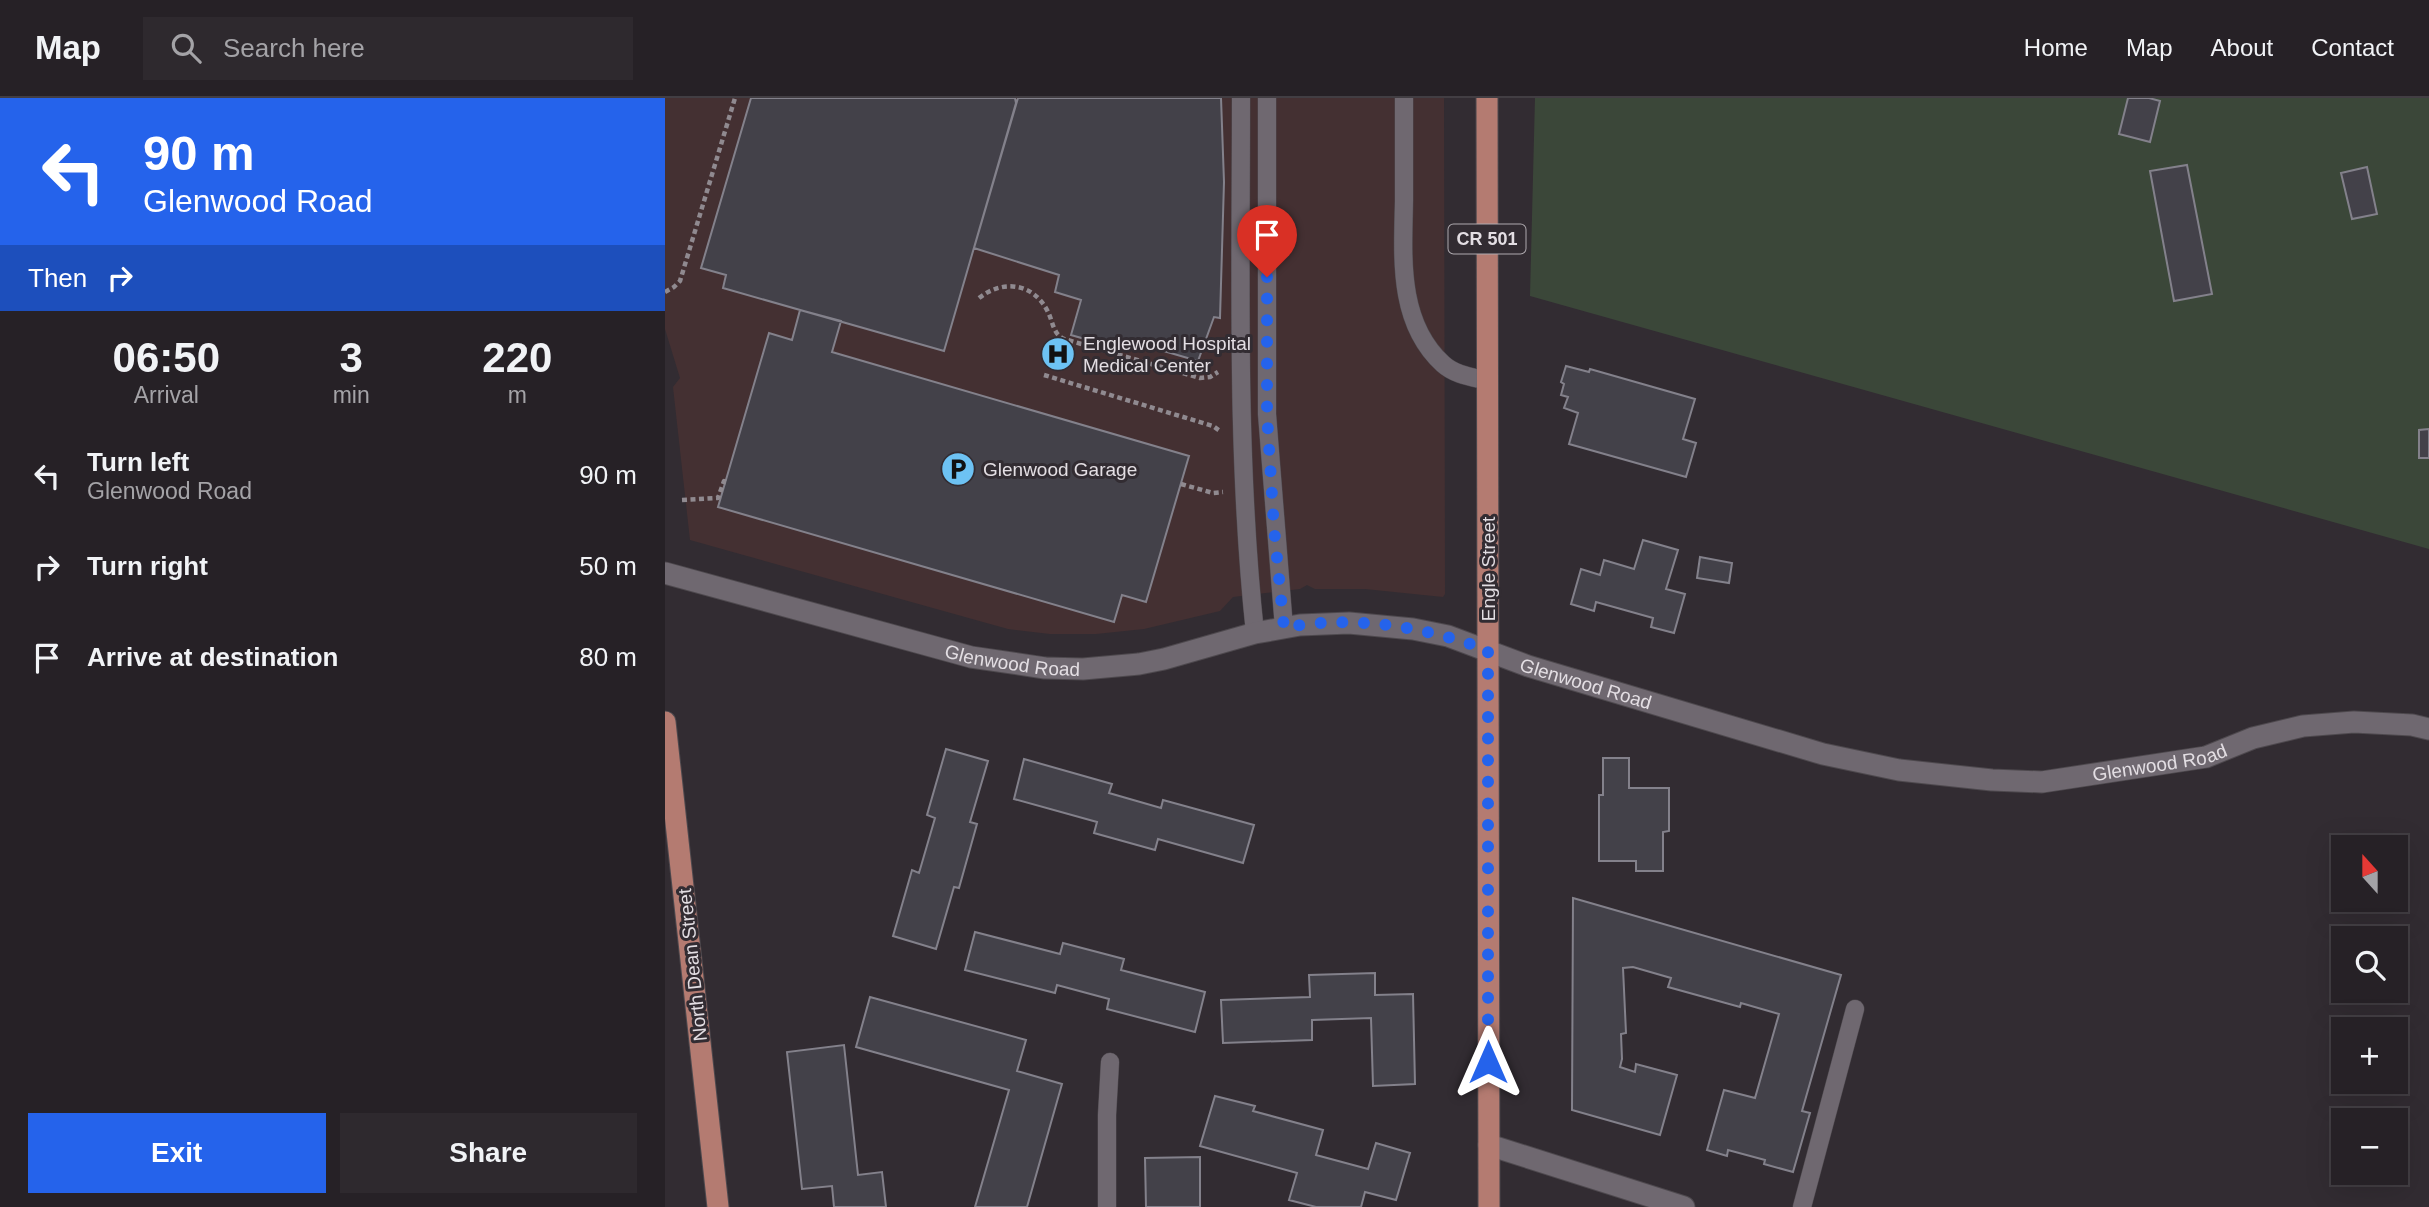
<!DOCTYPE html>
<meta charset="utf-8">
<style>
body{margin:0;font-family:Arial,sans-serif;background:#2e292e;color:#f1f3f6;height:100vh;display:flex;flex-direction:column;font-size:26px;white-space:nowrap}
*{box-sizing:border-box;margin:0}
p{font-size:23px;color:#a4a3a7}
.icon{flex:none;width:38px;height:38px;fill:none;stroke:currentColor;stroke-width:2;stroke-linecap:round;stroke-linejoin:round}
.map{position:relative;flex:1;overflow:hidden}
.details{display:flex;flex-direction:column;background:#262126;width:665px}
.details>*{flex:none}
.top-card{background:#2563eb;color:#fff;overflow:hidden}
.needle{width:46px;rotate:339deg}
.tools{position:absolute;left:1666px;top:737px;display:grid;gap:14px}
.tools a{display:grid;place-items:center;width:77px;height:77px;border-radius:0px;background:#262126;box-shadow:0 7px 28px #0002,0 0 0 2px #423e43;font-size:35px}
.pin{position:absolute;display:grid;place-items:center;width:60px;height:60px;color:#fff;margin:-72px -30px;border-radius:50% 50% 50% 0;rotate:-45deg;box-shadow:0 0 7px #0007}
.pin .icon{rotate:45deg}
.me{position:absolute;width:77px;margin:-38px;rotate:0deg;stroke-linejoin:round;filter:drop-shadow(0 0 5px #0008)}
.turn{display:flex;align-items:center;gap:24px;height:147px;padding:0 28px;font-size:32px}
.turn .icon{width:91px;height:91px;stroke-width:2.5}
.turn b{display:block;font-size:49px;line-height:60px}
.then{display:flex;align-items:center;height:66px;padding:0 28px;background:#0003;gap:14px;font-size:26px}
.eta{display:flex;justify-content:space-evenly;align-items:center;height:119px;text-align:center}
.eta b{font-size:42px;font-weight:600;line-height:49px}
.primary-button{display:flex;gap:14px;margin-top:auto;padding:14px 28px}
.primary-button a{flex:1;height:80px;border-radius:0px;background:#2563eb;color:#fff;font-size:28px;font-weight:600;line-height:80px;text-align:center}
.primary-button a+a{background:#2e292e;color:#f1f3f6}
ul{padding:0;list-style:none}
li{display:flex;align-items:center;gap:21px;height:91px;padding:0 28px}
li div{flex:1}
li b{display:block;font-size:26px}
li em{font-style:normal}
header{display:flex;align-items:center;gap:42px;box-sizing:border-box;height:98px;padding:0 35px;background:#262126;border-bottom:2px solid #423e43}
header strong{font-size:33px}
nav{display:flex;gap:38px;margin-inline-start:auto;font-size:24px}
.search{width:490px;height:63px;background:#2e292e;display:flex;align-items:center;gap:18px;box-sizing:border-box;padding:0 24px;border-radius:0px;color:#a4a3a7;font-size:26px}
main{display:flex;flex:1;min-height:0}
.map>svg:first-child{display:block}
.medical{fill:#443032}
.green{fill:#3b4739}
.building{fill:#434149;stroke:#83818b;stroke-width:2}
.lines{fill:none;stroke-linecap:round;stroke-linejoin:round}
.lane-casing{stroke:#4e494e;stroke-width:19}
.street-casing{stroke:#4e494e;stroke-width:23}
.primary-casing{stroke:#4e494e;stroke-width:23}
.path{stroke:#908a90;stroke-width:4.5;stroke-dasharray:5 3.5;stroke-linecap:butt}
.lane{stroke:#6f6870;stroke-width:18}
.street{stroke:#6f6870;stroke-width:21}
.primary{stroke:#b47b71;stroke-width:21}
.route{stroke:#2563eb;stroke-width:12;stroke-dasharray:0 21.6}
.labels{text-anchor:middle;stroke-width:6;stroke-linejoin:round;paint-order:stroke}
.shield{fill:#322c32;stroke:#aea9ae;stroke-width:2}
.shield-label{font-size:18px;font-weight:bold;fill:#e3dee3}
.poi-label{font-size:19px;fill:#e3dee3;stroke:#322c32;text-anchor:start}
.street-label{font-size:19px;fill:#e3dee3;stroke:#322c32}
</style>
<header>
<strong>Map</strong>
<div class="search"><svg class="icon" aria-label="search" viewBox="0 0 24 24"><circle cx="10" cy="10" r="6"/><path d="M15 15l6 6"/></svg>Search here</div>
<nav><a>Home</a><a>Map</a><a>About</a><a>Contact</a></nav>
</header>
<main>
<section class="details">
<div class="top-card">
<div class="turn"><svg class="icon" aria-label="left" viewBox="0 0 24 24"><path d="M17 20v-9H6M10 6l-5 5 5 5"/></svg><div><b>90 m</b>Glenwood Road</div></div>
<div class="then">Then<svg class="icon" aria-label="right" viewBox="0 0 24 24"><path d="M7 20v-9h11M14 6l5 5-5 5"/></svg></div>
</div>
<div class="eta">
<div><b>06:50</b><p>Arrival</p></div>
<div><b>3</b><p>min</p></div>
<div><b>220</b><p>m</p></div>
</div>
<ul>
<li><svg class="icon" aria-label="left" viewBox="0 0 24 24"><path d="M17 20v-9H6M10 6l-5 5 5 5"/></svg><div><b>Turn left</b><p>Glenwood Road</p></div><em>90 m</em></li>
<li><svg class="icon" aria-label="right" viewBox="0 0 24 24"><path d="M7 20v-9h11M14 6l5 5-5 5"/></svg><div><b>Turn right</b></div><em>50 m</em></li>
<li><svg class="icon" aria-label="arrive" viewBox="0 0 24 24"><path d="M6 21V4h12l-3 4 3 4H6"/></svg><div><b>Arrive at destination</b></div><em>80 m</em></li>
</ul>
<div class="primary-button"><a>Exit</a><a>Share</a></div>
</section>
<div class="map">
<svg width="1764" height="1109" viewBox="0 0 1764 1109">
<rect width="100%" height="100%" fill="#322c32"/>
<!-- medical -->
<path class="medical" d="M 0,0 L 779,0 L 780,496 L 778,499 L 700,491 L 650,491 L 642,487 L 635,491 L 568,499 L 555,513 L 479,531 L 431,536 L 385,536 L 343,531 L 25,442 L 8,289 L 15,280 L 0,231 Z"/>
<!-- green -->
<path class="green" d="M 870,0 L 1764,0 L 1764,451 L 865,198 Z"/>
<!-- building -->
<path class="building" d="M 86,0 L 350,0 L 351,5 L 279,253 L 58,190 L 61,177 L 36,170 Z
M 353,0 L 556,0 L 559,84 L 555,220 L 549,219 L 533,263 L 454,240 L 451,250 L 406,237 L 416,202 L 390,194 L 394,177 L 309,150 Z
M 1463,0 L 1484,0 L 1495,3 L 1485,44 L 1454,36 Z
M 1522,67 L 1547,196 L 1509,203 L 1485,73 Z
M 1702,69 L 1712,116 L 1687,121 L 1676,75 Z
M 135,212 L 176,223 L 167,254 L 524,358 L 481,504 L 457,497 L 449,524 L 53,409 L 104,235 L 127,242 Z
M 901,268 L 924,274 L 925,271 L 1030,301 L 1018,341 L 1031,345 L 1021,379 L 904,346 L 913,315 L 899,310 L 903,299 L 896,297 L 899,286 L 896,284 Z
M 1764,331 L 1764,360 L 1754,360 L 1754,332 Z
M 978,442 L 1013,452 L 1001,491 L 1020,496 L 1009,535 L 986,529 L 988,520 L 931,504 L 929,513 L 906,506 L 916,471 L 935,477 L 939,462 L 969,471 Z
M 1035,459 L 1067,465 L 1064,485 L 1032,480 Z
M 281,651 L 323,663 L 305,724 L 312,726 L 294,790 L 289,789 L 271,851 L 228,838 L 247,772 L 254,775 L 270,720 L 262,717 Z
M 938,660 L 964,660 L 964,690 L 1004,690 L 1004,733 L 998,734 L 998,773 L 971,773 L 971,763 L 934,763 L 934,697 L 938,697 Z
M 359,661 L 447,686 L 444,695 L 496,710 L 498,702 L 589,727 L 578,765 L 493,741 L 490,752 L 429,735 L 432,724 L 349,701 Z
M 908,800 L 1176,877 L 1137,1013 L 1145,1015 L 1128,1074 L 1099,1066 L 1100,1062 L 1063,1052 L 1062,1058 L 1042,1052 L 1059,992 L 1090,1000 L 1114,916 L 1076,905 L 1075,909 L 1003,889 L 1006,880 L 968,869 L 958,870 L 961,935 L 956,936 L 957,961 L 955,969 L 970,974 L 971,966 L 1012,977 L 995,1037 L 907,1012 Z
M 310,834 L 395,856 L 398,845 L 459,861 L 456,872 L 540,894 L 530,934 L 442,911 L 444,901 L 392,887 L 390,895 L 300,872 Z
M 710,875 L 710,897 L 748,896 L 750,986 L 708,988 L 706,920 L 647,922 L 647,942 L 558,945 L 556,902 L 645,899 L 644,877 Z
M 205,899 L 361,942 L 352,973 L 397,986 L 362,1109 L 310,1109 L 344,992 L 191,949 Z
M 179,947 L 193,1077 L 217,1074 L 221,1109 L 169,1109 L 167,1088 L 137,1091 L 122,954 Z
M 550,998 L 590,1008 L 588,1013 L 658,1032 L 651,1057 L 703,1071 L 711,1045 L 745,1055 L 731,1102 L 700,1094 L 696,1109 L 651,1109 L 624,1102 L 632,1075 L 535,1048 Z
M 535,1059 L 535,1109 L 481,1109 L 480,1060 Z"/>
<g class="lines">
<!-- lane casing -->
<g class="lane-casing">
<path id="lane" d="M 576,0 C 576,179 571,357 590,535
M 602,0 L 602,316 L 619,530
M 739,0 C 739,34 739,69 739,103 C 738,158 732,224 778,266 C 790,277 807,279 823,283
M 442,1109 L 442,1017 L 445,964
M 1137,1109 L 1190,911"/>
</g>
<!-- street casing -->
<g class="street-casing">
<g id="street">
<path id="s1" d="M 0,475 L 306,559 L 380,570 L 418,571 L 474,566 L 499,561 L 590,535 L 635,527 L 684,525 L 748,531 L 783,538 L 863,568 L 1158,656 L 1234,672 L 1327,682 L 1377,684 L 1541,659 L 1588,640 L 1638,628 L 1689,624 L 1747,627 L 1764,631"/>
<path d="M 824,1047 L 1019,1109"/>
</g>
</g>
<!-- primary casing -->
<g class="primary-casing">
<path id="primary" d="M 822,0 L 824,1109
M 0,624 L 53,1109"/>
</g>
<!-- path -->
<path class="path" d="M 0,194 L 9,189 L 15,183 L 70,0
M 314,200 C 338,181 369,185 383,214 C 388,224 388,236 399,241 L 535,280 L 545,279 L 553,274
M 379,277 L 548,328 L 555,333
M 516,386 L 548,395 L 558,394
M 17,402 L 53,400 L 59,383 L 61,384"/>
<!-- lane -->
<use href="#lane" class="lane"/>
<!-- street -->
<use href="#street" class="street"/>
<!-- primary -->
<use href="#primary" class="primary"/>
</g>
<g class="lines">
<!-- route -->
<path class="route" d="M 602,179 L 602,316 L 609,430 L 619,530 C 687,516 759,529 823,552 L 823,964"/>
</g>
<!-- icons -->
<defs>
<g id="hospital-disc" transform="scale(1.75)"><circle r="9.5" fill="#6dc2f3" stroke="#322c32"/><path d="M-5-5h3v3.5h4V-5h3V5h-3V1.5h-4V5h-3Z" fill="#111"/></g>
<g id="parking-disc" transform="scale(1.75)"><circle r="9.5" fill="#6dc2f3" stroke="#322c32"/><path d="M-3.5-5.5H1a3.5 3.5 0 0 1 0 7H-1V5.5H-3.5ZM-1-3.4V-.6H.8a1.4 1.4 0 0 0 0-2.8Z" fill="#111"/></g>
</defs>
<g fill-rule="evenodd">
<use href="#hospital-disc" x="393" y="256"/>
<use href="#parking-disc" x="293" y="371"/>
</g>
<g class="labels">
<!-- shield labels -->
<rect class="shield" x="783.5" y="126.5" width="77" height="29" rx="5"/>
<g class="shield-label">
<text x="822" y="147">CR 501</text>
</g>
<!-- poi labels -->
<g class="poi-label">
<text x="418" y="252">Englewood Hospital<tspan x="418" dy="22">Medical Center</tspan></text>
<text x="318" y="378">Glenwood Garage</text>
</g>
<!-- street labels -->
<g class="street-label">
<text transform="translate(823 471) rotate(-90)" y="7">Engle Street</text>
<text dy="7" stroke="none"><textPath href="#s1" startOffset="359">Glenwood Road</textPath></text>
<text dy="7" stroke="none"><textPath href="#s1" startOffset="947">Glenwood Road</textPath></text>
<text dy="7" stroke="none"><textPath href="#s1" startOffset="1535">Glenwood Road</textPath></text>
<text transform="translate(27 867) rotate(-96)" y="7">North Dean Street</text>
</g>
</g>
</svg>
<div class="tools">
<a><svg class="needle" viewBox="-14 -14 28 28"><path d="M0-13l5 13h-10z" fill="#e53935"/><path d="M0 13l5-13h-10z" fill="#a4a3a7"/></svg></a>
<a><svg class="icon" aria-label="search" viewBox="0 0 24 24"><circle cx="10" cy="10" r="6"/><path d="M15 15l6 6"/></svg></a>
<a>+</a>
<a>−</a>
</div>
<div class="pin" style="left:602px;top:179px;background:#d93025"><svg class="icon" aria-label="arrive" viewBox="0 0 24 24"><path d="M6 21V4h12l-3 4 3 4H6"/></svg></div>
<svg class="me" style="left:823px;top:964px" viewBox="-20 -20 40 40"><path d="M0-17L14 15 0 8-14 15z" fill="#2563eb" stroke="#fff" stroke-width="4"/></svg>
</div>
</main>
